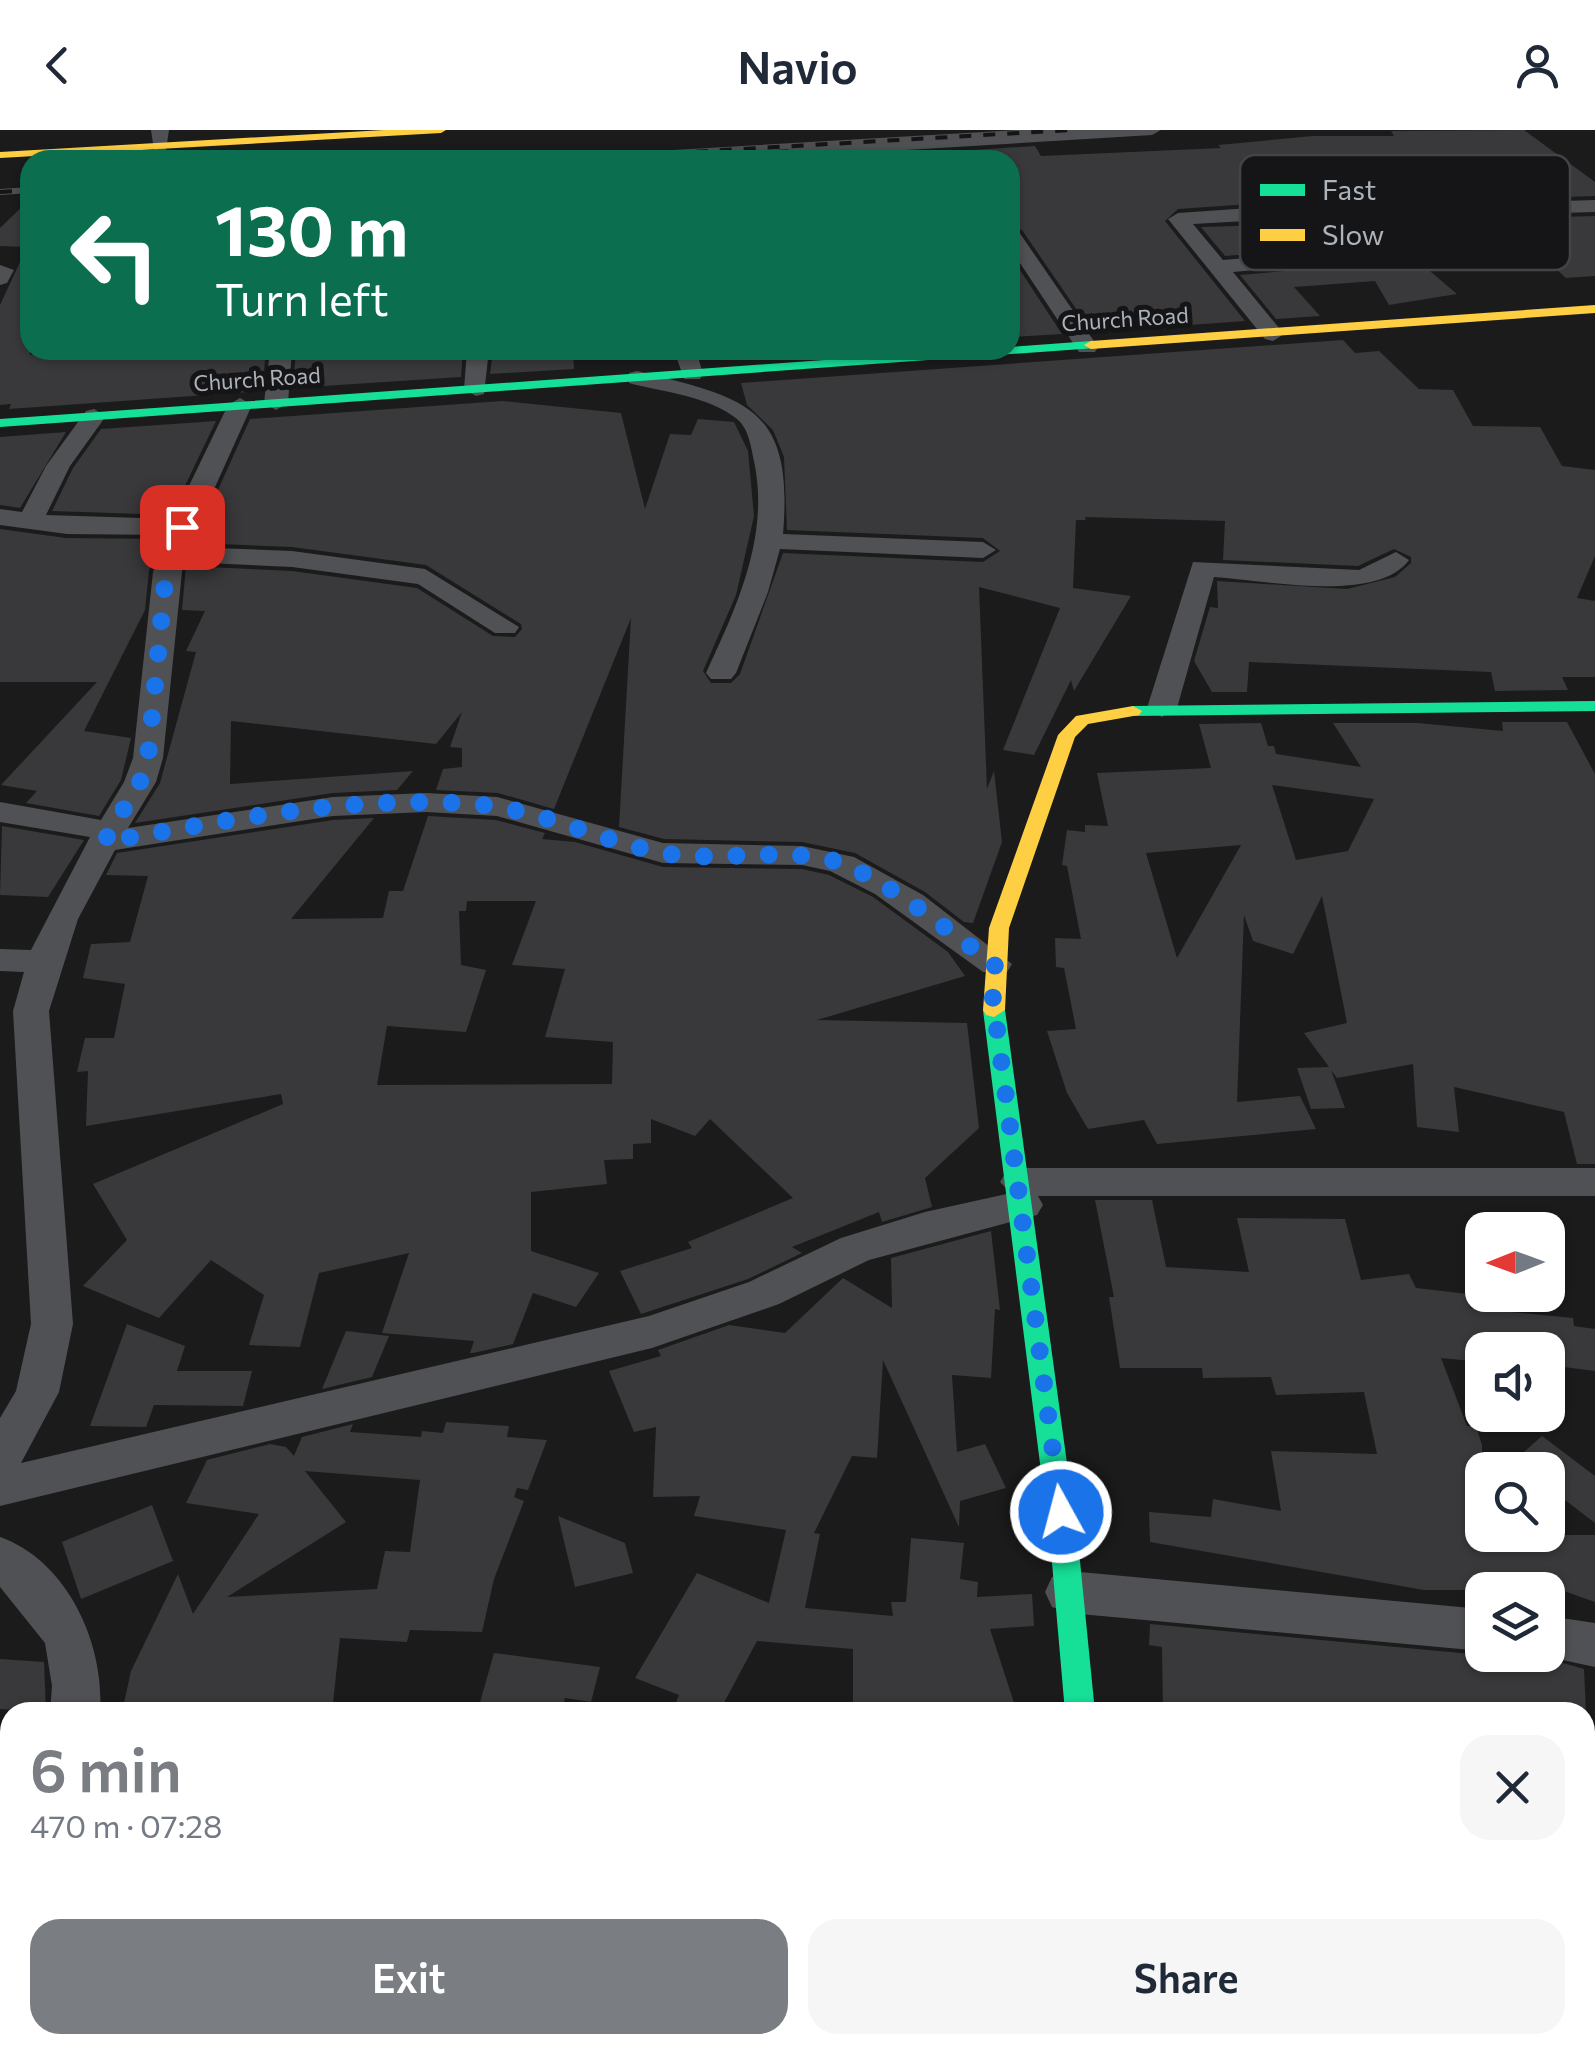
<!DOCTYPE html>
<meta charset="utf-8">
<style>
body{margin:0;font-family:Commissioner,sans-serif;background:#f6f6f7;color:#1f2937;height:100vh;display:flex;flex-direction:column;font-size:38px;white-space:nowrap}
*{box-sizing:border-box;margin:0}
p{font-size:32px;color:#747a83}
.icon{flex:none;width:55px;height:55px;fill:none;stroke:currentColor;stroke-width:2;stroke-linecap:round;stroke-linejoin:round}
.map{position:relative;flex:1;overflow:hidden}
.sheet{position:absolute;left:0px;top:1572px;width:1595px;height:352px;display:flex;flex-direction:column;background:#fff;border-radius:30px 30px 0 0;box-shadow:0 2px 8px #0004}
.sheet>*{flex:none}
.hud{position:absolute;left:20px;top:20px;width:1000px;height:210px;border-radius:30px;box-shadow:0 2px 8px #0004;background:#0b6e4f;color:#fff;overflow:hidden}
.needle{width:65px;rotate:269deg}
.controls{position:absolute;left:1465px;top:1082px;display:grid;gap:20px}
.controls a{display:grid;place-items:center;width:100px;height:100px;border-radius:20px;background:#fff;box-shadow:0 2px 8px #0004;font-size:50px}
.pin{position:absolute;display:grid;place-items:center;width:85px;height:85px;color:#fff;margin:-42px;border-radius:20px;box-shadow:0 5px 15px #0006}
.me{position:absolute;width:110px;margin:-55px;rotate:353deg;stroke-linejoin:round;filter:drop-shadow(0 0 8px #0008)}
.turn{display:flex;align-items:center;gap:35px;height:210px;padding:0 30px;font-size:45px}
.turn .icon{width:130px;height:130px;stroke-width:2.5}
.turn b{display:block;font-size:70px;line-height:85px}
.round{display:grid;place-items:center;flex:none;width:105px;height:105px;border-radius:30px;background:#f6f6f7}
.head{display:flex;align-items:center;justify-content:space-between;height:170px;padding:0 30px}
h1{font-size:60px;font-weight:600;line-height:75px;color:#7a7e83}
.cta{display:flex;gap:20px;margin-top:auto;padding:20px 30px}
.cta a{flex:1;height:115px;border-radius:30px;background:#7a7e83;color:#fff;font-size:40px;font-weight:600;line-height:115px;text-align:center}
.cta a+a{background:#f6f6f7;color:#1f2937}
header{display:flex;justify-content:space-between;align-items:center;height:130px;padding:0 30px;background:#fff;font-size:45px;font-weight:600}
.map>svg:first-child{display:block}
.building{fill:#39393b;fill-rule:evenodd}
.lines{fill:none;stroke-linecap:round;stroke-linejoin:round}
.street{fill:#4f5154;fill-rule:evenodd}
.fast{fill:#16e098;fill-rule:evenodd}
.slow{fill:#ffcf43;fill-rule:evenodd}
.rail-casing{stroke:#505052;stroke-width:6}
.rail{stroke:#151517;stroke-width:4;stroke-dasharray:12;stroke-linecap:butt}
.route{stroke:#1a73e8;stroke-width:18;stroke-dasharray:0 32.4}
.labels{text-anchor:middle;stroke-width:10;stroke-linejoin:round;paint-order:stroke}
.far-street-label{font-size:22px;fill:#adb3bb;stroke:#151517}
.key{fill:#151517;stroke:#434448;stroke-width:2.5}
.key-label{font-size:28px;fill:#adb3bb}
</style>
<header><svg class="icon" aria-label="back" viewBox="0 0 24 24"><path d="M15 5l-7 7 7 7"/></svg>Navio<svg class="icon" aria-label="person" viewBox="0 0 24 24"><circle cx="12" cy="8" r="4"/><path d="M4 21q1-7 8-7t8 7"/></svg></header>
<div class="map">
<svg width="1595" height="1924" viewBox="0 0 1595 1924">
<rect width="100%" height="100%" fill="#1b1b1b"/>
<!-- building -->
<path class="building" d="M 1524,0 L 1595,52 L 1595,66 L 1385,73 L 1340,68 L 1178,79 L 1165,91 L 1245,191 L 1092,202 L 1022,100 L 1010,97 L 1010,30 L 982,30 L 974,20 L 1035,16 L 1041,26 L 1221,18 L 1218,15 L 1313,6 L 1394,6 L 1391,1 Z
M 30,69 L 30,225 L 80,220 L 266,220 L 262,261 L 9,279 L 11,274 L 0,275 L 0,175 L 27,117 L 0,116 L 0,98 Z
M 1595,86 L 1595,146 L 1566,148 L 1522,108 L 1495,93 L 1379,98 L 1457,164 L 1389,175 L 1375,151 L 1294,157 L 1320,186 L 1276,189 L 1240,145 L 1364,134 L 1378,123 L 1364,114 L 1225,126 L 1201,97 Z
M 1010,125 L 1062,204 L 1010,207 Z
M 1343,210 L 1355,223 L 1379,221 L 1419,259 L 1453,260 L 1473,296 L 1540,297 L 1562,336 L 1595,340 L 1595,426 L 1577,468 L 1595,471 L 1595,547 L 1562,547 L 1568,560 L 1495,561 L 1491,542 L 1249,532 L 1247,562 L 1212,562 L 1194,531 L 1210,477 L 1218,478 L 1217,451 L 1347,459 L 1395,447 L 1411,433 L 1411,427 L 1394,419 L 1358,436 L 1223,430 L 1225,391 L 1085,387 L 1086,390 L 1076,390 L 1073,458 L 1131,466 L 1074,561 L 1071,550 L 1034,625 L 1003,620 L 1060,478 L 979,457 L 987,659 L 994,641 L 1002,712 L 973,793 L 964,792 L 925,762 L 855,723 L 802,712 L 664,709 L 619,697 L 631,488 L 554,679 L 498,663 L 436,660 L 443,639 L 462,637 L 462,618 L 450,617 L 462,582 L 436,614 L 231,591 L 230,654 L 413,641 L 397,660 L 333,663 L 135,693 L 160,653 L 196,522 L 186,521 L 205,481 L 182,480 L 186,436 L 292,441 L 417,458 L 493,506 L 515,507 L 522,499 L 521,494 L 426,435 L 292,417 L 194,413 L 250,289 L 502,271 L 621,283 L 645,379 L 670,304 L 691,305 L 698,289 L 734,292 L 748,321 L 754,386 L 736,465 L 703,541 L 711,553 L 731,553 L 740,544 L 783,423 L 983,432 L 1000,421 L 983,408 L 787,400 L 784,327 L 773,300 L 747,275 L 741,253 Z
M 296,220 L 463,221 L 461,247 L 293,258 Z
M 573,220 L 574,239 L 490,244 L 493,221 Z
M 216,291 L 171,385 L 52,381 L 73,338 L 101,299 Z
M 66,302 L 20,378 L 0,375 L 0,307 Z
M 0,399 L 66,408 L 161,409 L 149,441 L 145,480 L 84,601 L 131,608 L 121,650 L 99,686 L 26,673 L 37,661 L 1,655 L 97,552 L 0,552 Z
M 1502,592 L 1567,592 L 1595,644 L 1595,1034 L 1577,1034 L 1564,982 L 1454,957 L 1459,1002 L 1417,997 L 1413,934 L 1337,948 L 1331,940 L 1345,978 L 1311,979 L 1297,938 L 1329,937 L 1304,903 L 1347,893 L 1322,766 L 1293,824 L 1253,811 L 1244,785 L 1237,972 L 1300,966 L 1316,999 L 1157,1014 L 1144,990 L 1088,999 L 1067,963 L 1047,901 L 1076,899 L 1064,838 L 1056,837 L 1055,808 L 1081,809 L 1067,736 L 1062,735 L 1067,700 L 1085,702 L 1085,695 L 1108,696 L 1097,643 L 1211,638 L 1199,594 L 1261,593 L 1268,616 L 1274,616 L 1276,624 L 1361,637 L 1333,593 L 1417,593 L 1503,601 ZM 1272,655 L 1374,669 L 1348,721 L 1296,730 ZM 1241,715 L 1177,828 L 1146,723 Z
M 428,686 L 496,690 L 545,703 L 542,709 L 575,712 L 663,737 L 802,739 L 829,745 L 873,767 L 948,822 L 965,846 L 817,890 L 967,893 L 979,998 L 925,1048 L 932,1077 L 882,1092 L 879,1082 L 792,1117 L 802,1123 L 748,1149 L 641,1184 L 620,1141 L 692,1118 L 688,1112 L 793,1068 L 710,989 L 695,1006 L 651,989 L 651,1013 L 633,1014 L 633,1029 L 604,1030 L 607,1054 L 531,1062 L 531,1121 L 599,1143 L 576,1177 L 533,1163 L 513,1214 L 473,1223 L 470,1223 L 474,1211 L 382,1203 L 409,1123 L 319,1143 L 300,1217 L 249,1215 L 264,1165 L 211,1130 L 159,1188 L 83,1156 L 127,1110 L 93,1054 L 283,974 L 281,964 L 86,996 L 88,941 L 77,942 L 85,908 L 114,908 L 125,854 L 83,848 L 91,814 L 130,812 L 148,746 L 106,745 L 117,723 L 333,690 L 374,688 L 291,789 L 383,788 L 389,761 L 403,761 ZM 467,771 L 536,771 L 512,835 L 565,839 L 545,907 L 613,912 L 612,954 L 377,955 L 387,896 L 466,902 L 486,840 L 461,835 L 459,781 L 466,781 Z
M 2,696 L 84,710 L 48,767 L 0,765 Z
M 1095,1070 L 1152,1070 L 1166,1137 L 1249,1142 L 1237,1088 L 1345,1089 L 1361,1150 L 1409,1144 L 1416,1158 L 1468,1164 L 1470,1178 L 1573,1188 L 1574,1196 L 1595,1199 L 1595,1241 L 1548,1235 L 1548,1220 L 1486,1220 L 1482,1212 L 1482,1232 L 1441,1228 L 1467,1296 L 1476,1296 L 1482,1315 L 1482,1405 L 1595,1405 L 1595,1472 L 1561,1460 L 1424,1460 L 1150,1412 L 1149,1382 L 1211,1387 L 1213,1369 L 1281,1381 L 1271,1321 L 1377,1324 L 1364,1262 L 1276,1265 L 1271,1247 L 1203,1248 L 1202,1238 L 1120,1238 L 1109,1167 L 1114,1167 Z
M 991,1101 L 1000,1180 L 995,1179 L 991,1248 L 952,1245 L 957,1322 L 985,1314 L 1006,1358 L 960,1371 L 959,1397 L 883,1230 L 877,1328 L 852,1326 L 814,1403 L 820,1404 L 805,1478 L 893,1486 L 891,1472 L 906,1472 L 911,1408 L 964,1413 L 960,1449 L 978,1452 L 977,1467 L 1032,1464 L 1034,1496 L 990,1499 L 1017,1582 L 853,1582 L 853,1519 L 757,1511 L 719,1582 L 672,1582 L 679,1565 L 635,1548 L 697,1443 L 769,1473 L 786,1400 L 694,1386 L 700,1366 L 653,1367 L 656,1297 L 634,1302 L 609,1241 L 661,1226 L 658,1220 L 729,1195 L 785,1203 L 843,1148 L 892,1178 L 891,1128 Z
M 127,1194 L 185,1216 L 177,1241 L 252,1241 L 243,1276 L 154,1275 L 146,1297 L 90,1296 Z
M 346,1201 L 389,1206 L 372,1247 L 322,1259 Z
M 446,1292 L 509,1296 L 507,1307 L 547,1310 L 528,1360 L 517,1358 L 514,1367 L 524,1371 L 494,1449 L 482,1502 L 410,1500 L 407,1512 L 340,1508 L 332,1582 L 122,1582 L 131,1541 L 178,1444 L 193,1484 L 259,1384 L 186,1373 L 207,1330 L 270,1314 L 286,1317 L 294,1326 L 302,1307 L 353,1294 L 350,1302 L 421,1307 L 422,1301 L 443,1303 ZM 305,1341 L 420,1350 L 410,1422 L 385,1421 L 377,1459 L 227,1467 L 346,1392 Z
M 1542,1306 L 1595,1346 L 1595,1393 L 1548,1357 L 1548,1340 L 1531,1340 L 1524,1322 Z
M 152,1375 L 173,1431 L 81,1469 L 62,1412 Z
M 558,1386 L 625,1413 L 633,1443 L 575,1457 Z
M 1150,1494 L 1482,1525 L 1535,1525 L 1584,1539 L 1586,1582 L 1163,1582 L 1162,1517 L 1149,1515 Z
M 494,1523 L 600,1537 L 591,1572 L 565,1568 L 561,1582 L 479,1576 Z
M 0,1529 L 44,1532 L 46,1582 L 0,1579 Z"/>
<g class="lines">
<!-- street -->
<path class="street" d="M 151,0 L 169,0 L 166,20 L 154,20 Z
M 1060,0 L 1161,0 L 1152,5 L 806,26 L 808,30 L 790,30 L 786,21 L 795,15 Z
M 1595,70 L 1595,82 C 1460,86 1327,85 1193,94 L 1223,130 L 1364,118 L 1374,124 L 1364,130 L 1233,142 L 1284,204 L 1273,211 L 1265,209 L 1168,89 L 1178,83 L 1340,72 L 1385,77 Z
M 1010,100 L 1019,102 L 1098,217 L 1095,222 L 1079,222 L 1010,118 Z
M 0,135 L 14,140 L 7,153 L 0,155 Z
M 270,220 L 292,220 L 288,273 L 276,280 L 264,273 Z
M 467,220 L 489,220 L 484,264 L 476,266 L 464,259 Z
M 674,220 L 696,220 L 703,244 L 700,249 L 684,249 Z
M 637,241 C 745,268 794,275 783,404 L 983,412 L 996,420 L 983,428 L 780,419 L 768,462 L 736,543 L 731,549 L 711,549 L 706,543 C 737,476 770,406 754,331 C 751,317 749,299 737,289 C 709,266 663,262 629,253 L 629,243 Z
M 240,268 L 252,275 L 188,417 L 292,421 L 425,439 L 519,497 L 515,503 L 495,503 L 418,454 L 292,437 L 183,432 L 163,628 L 156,652 L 128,698 L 333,667 L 426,663 L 497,667 L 663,713 L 802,716 L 854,727 L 923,765 L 1012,834 L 1007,842 L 983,842 L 875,764 L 830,741 L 802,735 L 663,733 L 497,686 L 426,682 L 333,686 L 115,720 L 78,789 L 49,881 L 73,1194 L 59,1262 L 21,1333 L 649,1186 L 749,1152 L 841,1108 L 925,1082 L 1011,1063 L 1000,1052 L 1006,1042 L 1020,1038 L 1595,1038 L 1595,1066 L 1038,1066 L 1043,1075 L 1037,1085 L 869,1130 L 779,1174 L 652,1218 L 0,1376 L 0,1288 L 16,1261 L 31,1194 L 13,881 L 24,842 L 0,841 L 0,819 L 31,820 L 90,707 L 0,692 L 0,672 L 101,690 L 124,652 L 133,628 L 153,442 L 166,405 L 67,404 L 0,395 L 0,379 L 22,382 L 46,336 L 86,281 L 94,279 L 106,286 L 70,336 L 46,385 L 173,389 L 228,275 Z
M 1396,422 L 1409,430 C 1377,474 1264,450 1214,447 L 1177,578 L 1162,587 L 1147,578 L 1193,432 L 1359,440 Z
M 0,1407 C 68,1431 105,1515 100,1582 L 50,1582 L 52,1556 L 45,1513 L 0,1457 Z
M 1069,1441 L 1482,1479 L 1482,1521 L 1069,1483 L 1052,1477 L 1045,1462 L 1052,1447 Z
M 1548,1486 L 1595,1493 L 1595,1537 L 1539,1525 L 1548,1525 Z
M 10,1758 L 10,1831 L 0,1835 L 0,1762 Z
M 1100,1915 L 1156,1915 L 1159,1924 L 1101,1924 Z"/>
<!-- fast -->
<path class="fast" d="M 1091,211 L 1096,212 L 1096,218 L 0,297 L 0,289 L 964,220 L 1010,220 L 1010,217 Z
M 1595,571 L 1595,581 L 1133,586 L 1124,581 L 1133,576 Z
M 994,873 L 1005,880 L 1079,1421 L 1095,1582 L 1065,1582 L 1051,1421 L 983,880 Z"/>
<!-- slow -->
<path class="slow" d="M 384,0 L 446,0 L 441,3 L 0,28 L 0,22 Z
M 1595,175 L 1595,183 L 1091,219 L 1084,215 L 1091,211 Z
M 1133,576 L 1142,581 L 1139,585 L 1088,594 L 1075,607 L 1009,798 L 1005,880 L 994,887 L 986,885 L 983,880 L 989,798 L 1058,605 L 1076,586 Z"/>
<!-- rail casing -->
<g class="rail-casing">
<path id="rail" d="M 552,30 L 1071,0
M 0,62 L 30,60"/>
</g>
<!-- rail -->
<use href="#rail" class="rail"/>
</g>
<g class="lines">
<!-- route -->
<path class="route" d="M 182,397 L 166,442 L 148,628 L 140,652 L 104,712 C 225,691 349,665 472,674 C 538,678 599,711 663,723 C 716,732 769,719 822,728 C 872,736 951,804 995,834 L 992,861 L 1061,1382"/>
</g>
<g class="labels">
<!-- far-street labels -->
<g class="far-street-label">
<text transform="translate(1125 189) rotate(-4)" y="8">Church Road</text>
<text transform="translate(257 249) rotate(-4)" y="8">Church Road</text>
</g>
</g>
<!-- legend -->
<rect x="1240" y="25" width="330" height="115" rx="15" class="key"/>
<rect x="1260" y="54" width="45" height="12" fill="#16e098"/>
<rect x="1260" y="99" width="45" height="12" fill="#ffcf43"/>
<g class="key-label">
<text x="1322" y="70">Fast</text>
<text x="1322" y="115">Slow</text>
</g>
</svg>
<div class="controls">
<a><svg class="needle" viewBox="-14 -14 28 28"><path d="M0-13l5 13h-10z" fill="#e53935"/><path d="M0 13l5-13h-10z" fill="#747a83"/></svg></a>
<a><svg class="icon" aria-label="sound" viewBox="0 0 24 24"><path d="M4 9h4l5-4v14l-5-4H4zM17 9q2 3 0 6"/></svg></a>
<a><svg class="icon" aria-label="search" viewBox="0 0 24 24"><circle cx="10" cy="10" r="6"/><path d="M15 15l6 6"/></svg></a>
<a><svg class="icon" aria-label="layers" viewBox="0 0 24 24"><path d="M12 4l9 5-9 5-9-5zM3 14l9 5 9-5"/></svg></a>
</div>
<div class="pin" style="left:182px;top:397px;background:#d93025"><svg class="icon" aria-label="arrive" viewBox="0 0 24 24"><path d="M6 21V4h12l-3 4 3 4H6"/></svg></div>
<svg class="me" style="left:1061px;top:1382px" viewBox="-20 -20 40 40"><circle r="17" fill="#1a73e8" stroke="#fff" stroke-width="3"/><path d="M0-11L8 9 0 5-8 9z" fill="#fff"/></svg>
<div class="hud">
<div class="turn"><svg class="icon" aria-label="left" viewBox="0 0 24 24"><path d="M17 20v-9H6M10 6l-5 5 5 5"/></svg><div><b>130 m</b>Turn left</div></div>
</div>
<section class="sheet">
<div class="head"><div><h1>6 min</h1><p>470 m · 07:28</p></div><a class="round"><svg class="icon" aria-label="close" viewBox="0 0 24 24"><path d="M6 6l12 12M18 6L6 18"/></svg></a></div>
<div class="cta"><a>Exit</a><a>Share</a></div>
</section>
</div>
